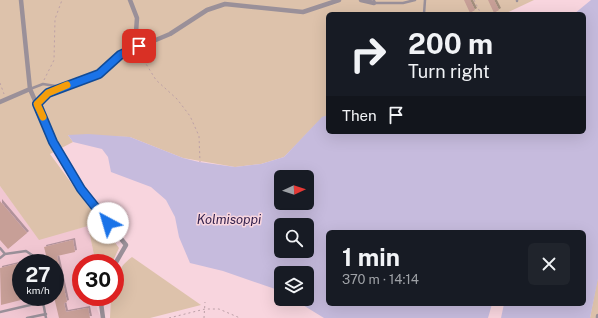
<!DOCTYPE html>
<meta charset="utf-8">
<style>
body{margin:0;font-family:"Public Sans",sans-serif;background:#20242c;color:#f1f3f6;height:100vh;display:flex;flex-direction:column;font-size:15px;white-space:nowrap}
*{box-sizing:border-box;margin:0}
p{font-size:13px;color:#9ea1a6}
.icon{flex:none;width:22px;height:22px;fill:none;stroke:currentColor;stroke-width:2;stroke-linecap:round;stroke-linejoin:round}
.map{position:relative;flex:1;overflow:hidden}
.details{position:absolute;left:326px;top:230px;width:260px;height:76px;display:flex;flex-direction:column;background:#171b24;border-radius:6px;box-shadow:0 4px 16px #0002}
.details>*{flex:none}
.guide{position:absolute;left:326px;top:12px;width:260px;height:122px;border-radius:6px;box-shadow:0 4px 16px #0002;background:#171b24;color:#f1f3f6;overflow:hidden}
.needle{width:26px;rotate:87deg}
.controls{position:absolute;left:274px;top:170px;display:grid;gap:8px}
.controls a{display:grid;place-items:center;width:40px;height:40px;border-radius:6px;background:#171b24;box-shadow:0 4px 16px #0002;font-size:20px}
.speed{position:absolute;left:12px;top:254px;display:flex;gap:8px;font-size:20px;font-weight:700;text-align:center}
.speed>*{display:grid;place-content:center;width:52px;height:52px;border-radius:50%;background:#171b24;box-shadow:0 4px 16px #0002;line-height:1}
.speed small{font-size:10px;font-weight:400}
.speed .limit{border:6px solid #d22;background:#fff;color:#111}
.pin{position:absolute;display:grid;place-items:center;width:34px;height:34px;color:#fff;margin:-17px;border-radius:8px;box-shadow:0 2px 6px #0006}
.me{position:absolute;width:44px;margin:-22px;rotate:321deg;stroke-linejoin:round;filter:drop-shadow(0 0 3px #0008)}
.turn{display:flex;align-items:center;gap:14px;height:84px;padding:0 16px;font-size:18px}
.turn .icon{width:52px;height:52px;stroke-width:2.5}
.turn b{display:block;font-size:28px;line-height:34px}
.then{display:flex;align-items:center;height:38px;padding:0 16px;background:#0003;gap:8px;font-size:15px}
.round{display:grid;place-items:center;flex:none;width:42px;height:42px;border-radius:6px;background:#20242c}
.headline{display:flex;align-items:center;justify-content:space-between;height:68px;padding:0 16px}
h1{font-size:24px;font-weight:700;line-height:30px}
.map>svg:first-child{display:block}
.built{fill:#f1c7d2;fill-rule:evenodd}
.green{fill:#ddc2ab}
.water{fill:#c6bbdd;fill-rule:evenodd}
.building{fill:#c79f97;filter:url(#shadow)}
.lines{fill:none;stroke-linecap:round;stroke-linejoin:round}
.path{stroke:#bca0a7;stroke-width:1;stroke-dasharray:2 3;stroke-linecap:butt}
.service{stroke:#9a9099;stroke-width:2.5}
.minor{stroke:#9a9099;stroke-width:4.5}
.route-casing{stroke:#114b97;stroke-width:10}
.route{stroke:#1a73e8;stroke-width:7}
.slow{stroke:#f59e0b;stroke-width:7}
.labels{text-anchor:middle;stroke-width:3;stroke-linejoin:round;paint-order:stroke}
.water-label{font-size:13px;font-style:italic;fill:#301f4b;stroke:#f8d5de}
</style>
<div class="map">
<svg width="598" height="318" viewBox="0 0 598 318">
<defs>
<filter id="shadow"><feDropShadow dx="2" dy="-2" stdDeviation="0" flood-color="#0004"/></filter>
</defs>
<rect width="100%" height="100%" fill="#f8d5de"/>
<!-- built -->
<path class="built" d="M 0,186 L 39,239 L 88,226 L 94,255 L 94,263 L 81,263 L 81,297 L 95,297 L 97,309 L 101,318 L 0,318 ZM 21,263 L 55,263 L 55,297 L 21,297 Z"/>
<!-- green -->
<path class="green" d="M 0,0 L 534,0 L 504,14 L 328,14 L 328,115 L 322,118 L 284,157 L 261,164 L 235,167 L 183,158 L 130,137 L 68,135 L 73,142 L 50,154 L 119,248 L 112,263 L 94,263 L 94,255 L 88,226 L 39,240 L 0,186 Z
M 132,257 L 201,305 L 150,318 L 110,318 L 111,297 L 115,297 C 115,279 117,268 132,257 Z
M 598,279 L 598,318 L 590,318 L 597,281 Z"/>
<!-- water -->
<path class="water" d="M 591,0 L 598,0 L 598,279 L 590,318 L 501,318 L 504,304 L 584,304 L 584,232 L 328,232 L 328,304 L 492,304 L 488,318 L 324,318 L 293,299 L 307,299 L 307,273 L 281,273 L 281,291 L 223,271 L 190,263 L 179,237 L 175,217 L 166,200 L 151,187 L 111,172 L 108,157 L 102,149 L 73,142 L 68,135 L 88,134 L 130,137 L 183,158 L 199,162 L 235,167 L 261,164 L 284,157 L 322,117 L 328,115 L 328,132 L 584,132 L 584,14 L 574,14 ZM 281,177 L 307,177 L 307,203 L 281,203 ZM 281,225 L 307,225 L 307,251 L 281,251 Z"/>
<!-- building -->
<path class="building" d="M 464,0 L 470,0 L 475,10 L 470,13 Z
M 488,0 L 494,0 L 499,10 L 494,13 Z
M 0,201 L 27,233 L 8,249 L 0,240 Z
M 73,240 L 75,252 L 57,256 L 67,302 L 64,303 L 66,312 L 88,308 L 90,318 L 59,318 L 54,297 L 55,263 L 48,263 L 44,247 Z
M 21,263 L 21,300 L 1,305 L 0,268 Z"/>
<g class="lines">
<!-- path -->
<path class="path" d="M 474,0 L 481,14
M 140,51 L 143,59 L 156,80 L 177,99 L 190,116 L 199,136 L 200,162
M 44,80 L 54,60 L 55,19 L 62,0
M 0,83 L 4,94
M 169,318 L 205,309 L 219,309 L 240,318
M 204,318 L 205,302"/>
<!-- service -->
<path class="service" d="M 374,0 L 374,3 L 403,3 L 415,0
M 517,0 L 517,1
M 424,14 L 425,0
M 30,89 L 43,84 L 62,87
M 0,248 L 5,254
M 0,258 L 5,254 L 26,251 L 32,255 L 34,263
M 42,297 L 43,302
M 0,312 L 43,302 L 46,318
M 27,318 L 46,314"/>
<!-- minor -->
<path class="minor" d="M 21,0 L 30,89 L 53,142 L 81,189 L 126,245 L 115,264
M 130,0 L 137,18 L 136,32 L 139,46
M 361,0 L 374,3
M 0,102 L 30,89
M 37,104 L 48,93 L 99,74 L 120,55 L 170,34 L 207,10 L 225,4 L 303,12 L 339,0
M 102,297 L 101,303 L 103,318
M 598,318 L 598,316"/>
</g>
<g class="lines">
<!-- route casing -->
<g class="route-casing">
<path id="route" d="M 108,223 L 81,189 L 53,142 L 37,104 L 48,93 L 99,74 L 120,55 L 139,46"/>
</g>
<!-- route -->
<use href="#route" class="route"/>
<!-- slow -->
<path class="slow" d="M 43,117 L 37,104 L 48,93 L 67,85"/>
</g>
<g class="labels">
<!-- water labels -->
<g class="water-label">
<text x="229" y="224">Kolmisoppi</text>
</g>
</g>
</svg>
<div class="controls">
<a><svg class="needle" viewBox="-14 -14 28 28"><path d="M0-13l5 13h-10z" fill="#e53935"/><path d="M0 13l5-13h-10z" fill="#9ea1a6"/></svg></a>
<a><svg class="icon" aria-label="search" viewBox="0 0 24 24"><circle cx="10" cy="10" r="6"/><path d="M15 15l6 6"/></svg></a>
<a><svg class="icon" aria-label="layers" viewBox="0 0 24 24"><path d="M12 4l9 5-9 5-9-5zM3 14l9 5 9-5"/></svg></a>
</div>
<div class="speed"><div>27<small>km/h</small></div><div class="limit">30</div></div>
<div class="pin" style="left:139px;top:46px;background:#d93025"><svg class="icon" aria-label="arrive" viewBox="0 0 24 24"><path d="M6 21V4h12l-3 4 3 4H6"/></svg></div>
<svg class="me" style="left:108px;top:223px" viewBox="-20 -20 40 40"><circle r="19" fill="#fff"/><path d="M0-13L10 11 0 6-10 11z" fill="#1a73e8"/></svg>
<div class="guide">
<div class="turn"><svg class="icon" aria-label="right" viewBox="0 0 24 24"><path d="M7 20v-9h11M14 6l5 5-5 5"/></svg><div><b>200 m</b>Turn right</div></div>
<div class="then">Then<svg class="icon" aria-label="arrive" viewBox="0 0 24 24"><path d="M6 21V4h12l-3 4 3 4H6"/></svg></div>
</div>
<section class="details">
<div class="headline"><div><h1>1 min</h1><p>370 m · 14:14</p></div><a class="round"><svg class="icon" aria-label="close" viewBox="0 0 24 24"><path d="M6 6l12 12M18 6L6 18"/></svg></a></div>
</section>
</div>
